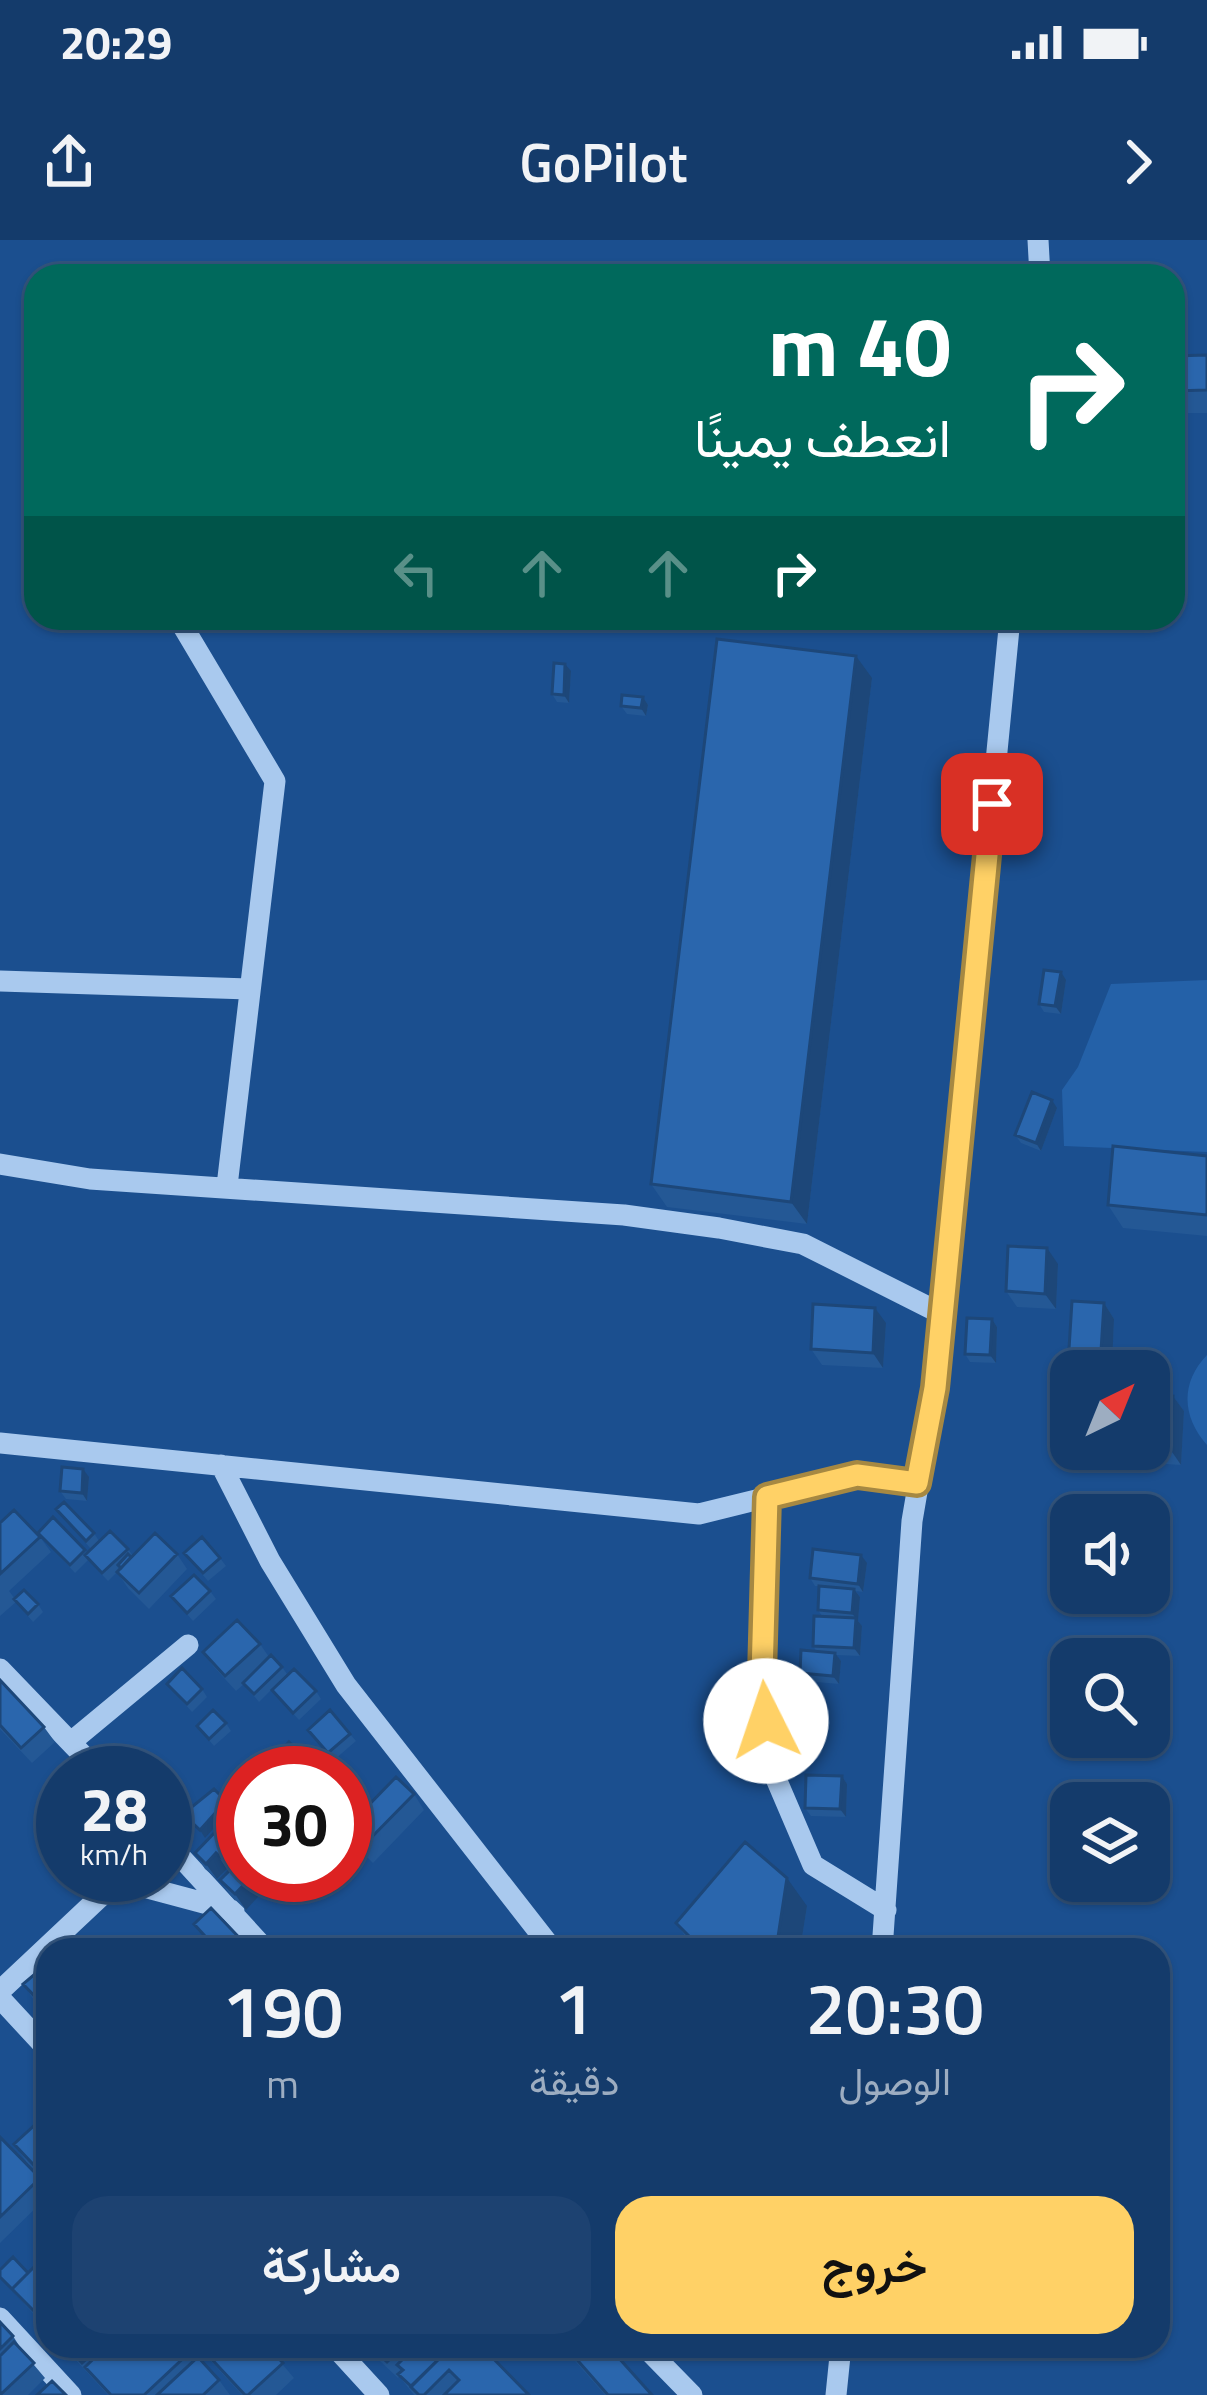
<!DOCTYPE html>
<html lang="ar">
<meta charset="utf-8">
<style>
body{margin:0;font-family:"Titillium Web",Vazirmatn,sans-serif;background:#1d4271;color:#f1f3f6;direction:rtl;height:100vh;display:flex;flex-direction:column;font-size:45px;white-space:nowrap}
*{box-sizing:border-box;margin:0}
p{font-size:39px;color:#9dadc1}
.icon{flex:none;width:66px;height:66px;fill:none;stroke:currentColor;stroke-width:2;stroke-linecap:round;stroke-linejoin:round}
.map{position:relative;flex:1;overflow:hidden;direction:ltr}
.side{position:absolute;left:36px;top:1698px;width:1134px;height:420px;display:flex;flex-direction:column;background:#143b6b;border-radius:36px;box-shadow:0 3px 9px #0004,0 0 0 3px #33557e;direction:rtl}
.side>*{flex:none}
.top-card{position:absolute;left:24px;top:24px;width:1161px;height:366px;border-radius:36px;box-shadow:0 3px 9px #0004,0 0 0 3px #33557e;direction:rtl;background:#00695c;color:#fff;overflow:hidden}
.needle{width:78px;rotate:43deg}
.buttons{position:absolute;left:1050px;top:1110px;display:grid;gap:24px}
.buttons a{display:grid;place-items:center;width:120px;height:120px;border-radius:24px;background:#143b6b;box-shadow:0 3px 9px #0004,0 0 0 3px #33557e;font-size:60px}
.speed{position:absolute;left:36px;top:1506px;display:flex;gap:24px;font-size:60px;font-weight:700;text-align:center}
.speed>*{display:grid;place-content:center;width:156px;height:156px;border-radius:50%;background:#143b6b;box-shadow:0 3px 9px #0004,0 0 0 3px #33557e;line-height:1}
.speed small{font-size:30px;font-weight:400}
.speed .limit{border:18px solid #d22;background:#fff;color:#111}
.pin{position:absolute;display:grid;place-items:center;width:102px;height:102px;color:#fff;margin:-51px;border-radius:24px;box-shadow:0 6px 18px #0006}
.me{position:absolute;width:132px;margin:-66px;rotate:356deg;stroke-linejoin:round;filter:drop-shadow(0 0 9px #0008)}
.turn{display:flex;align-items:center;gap:42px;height:252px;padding:0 36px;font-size:54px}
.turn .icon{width:156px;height:156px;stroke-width:2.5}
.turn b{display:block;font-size:84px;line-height:102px}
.lanes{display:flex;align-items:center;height:114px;padding:0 36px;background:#0003;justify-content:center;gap:60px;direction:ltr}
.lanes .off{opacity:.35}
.eta{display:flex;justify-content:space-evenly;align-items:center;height:204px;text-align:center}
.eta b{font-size:72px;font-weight:600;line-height:84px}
.cta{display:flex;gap:24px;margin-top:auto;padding:24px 36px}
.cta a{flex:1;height:138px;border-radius:36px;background:#ffd166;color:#111;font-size:48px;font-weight:600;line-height:138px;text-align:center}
.cta a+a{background:#1d4271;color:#f1f3f6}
.status{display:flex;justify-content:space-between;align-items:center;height:84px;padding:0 60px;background:#143b6b;direction:ltr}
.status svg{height:33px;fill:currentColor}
header{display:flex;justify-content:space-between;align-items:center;height:156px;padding:0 36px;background:#143b6b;font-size:54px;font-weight:600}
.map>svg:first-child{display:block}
.green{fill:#2461a8}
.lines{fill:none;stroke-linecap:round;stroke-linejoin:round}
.minor{stroke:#a9c9ee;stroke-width:21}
.wall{fill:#245895}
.shaded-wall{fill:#1d4779}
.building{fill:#2a66ad;stroke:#1d4779;stroke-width:3}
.route-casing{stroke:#a68842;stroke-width:30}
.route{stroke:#ffd166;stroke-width:21}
</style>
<div class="status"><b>20:29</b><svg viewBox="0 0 49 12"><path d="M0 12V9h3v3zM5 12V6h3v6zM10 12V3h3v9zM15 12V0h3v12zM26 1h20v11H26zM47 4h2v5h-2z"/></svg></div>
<header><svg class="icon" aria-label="forward" viewBox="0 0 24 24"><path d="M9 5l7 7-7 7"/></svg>GoPilot<svg class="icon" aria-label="share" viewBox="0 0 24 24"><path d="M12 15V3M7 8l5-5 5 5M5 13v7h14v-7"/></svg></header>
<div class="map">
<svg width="1207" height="2155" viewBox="0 0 1207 2155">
<rect width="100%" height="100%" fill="#1b4f8f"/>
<!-- green -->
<path class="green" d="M 1207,740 L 1207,912 L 1064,906 L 1062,850 L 1078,827 L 1111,744 Z
M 1207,1115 L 1207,1205 C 1182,1177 1180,1143 1207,1115 Z"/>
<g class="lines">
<!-- minor -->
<path class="minor" d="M 1038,0 L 1040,36
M 178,378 L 275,541 L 227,946
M 0,741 L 249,749
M 0,924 L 90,939 L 624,975 L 719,988 L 803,1004 L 942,1074
M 0,1203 L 699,1274 L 858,1235 L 917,1243
M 221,1225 L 270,1321 L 346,1445 L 553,1710
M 767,1257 L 762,1435 L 771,1527 L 813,1625 L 886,1670
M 0,1429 L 100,1533
M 71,1502 L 188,1405
M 165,1600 L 266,1710
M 882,1710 L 912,1281 L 935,1147 L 1010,378
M 0,1751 L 118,1640 L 234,1671
M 0,1758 L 48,1810
M 0,2078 L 71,2155
M 334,2106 L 379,2155
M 644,2106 L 692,2155
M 836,2155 L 841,2106"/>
</g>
<!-- wall -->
<path class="wall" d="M 1207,115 L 1207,173 L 1181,173 L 1173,161 L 1173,116 Z
M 571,431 L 569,463 L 557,462 L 552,454 Z
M 872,438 L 807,984 L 667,967 L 651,944 Z
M 643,457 L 648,465 L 646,476 L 627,474 L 621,466 Z
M 1066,740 L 1061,774 L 1044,772 L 1039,764 Z
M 1057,868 L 1041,911 L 1021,903 L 1015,895 Z
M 1207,916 L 1207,996 L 1123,988 L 1108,965 Z
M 1058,1024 L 1056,1069 L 1017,1067 L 1006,1051 Z
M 1104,1063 L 1114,1079 L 1112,1126 L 1079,1124 L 1069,1109 Z
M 992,1079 L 997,1087 L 996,1123 L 970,1122 L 965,1114 Z
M 886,1083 L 883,1128 L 822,1125 L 811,1109 Z
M 1149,1154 L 1173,1156 L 1184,1171 L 1181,1225 L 1119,1221 L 1111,1209 L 1149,1209 Z
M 89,1237 L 87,1261 L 66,1259 L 60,1251 Z
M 56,1269 L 94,1293 L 99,1301 L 91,1309 Z
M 53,1277 L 88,1313 L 128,1309 L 133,1316 L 177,1314 L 187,1329 L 149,1369 L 128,1348 L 117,1332 L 108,1341 L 88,1320 L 75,1333 L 38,1293 Z
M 0,1283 L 40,1297 L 51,1312 L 9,1351 L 15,1359 L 38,1364 L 43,1372 L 33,1382 L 16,1362 L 0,1376 Z
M 184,1313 L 220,1318 L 226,1326 L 208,1341 Z
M 867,1323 L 863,1352 L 856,1351 L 860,1357 L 858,1381 L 862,1386 L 860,1416 L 836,1415 L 841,1421 L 839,1444 L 805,1441 L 800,1433 L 817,1412 L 813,1406 L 822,1376 L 818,1370 L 819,1346 L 815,1346 L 810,1338 Z
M 210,1351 L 216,1359 L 193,1381 L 171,1356 Z
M 260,1404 L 269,1417 L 282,1427 L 287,1434 L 259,1462 L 244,1444 L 236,1451 L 214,1427 L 203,1412 Z
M 0,1440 L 44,1487 L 55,1502 L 32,1523 L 0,1489 Z
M 167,1444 L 202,1449 L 207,1457 L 192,1472 Z
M 272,1450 L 316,1451 L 321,1459 L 299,1480 Z
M 226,1483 L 231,1491 L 214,1506 L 197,1486 Z
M 308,1490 L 350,1494 L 356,1501 L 334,1520 Z
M 842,1536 L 847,1544 L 846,1577 L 811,1576 L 805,1568 Z
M 414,1554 L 424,1570 L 373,1623 L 345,1595 L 345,1561 L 359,1575 Z
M 243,1563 L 246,1670 L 231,1656 L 220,1640 L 229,1631 L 227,1629 L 217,1639 L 205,1629 L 195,1613 Z
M 807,1666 L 800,1710 L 695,1710 L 676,1683 Z
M 48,1723 L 48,1774 L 34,1760 L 23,1744 Z
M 48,1873 L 48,1946 L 30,1927 L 14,1904 Z
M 0,1897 L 40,1938 L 48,1949 L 48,1956 L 0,2003 Z
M 48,2013 L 48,2089 L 0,2038 L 0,2030 L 28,2033 Z
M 0,2082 L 13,2096 L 23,2112 L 45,2138 L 28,2155 L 0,2155 Z
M 63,2106 L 186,2106 L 196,2119 L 219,2140 L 230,2155 L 108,2155 Z
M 197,2106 L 267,2106 L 294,2138 L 276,2155 L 242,2155 Z
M 370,2106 L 481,2106 L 529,2155 L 414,2155 L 399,2136 L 398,2138 L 380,2121 Z
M 562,2106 L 608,2106 L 652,2155 L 605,2155 Z"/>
<!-- shaded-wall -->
<path class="shaded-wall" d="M 856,416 L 872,438 L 807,984 L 791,962 Z
M 565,424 L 571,431 L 569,463 L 564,455 Z
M 643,457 L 648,465 L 646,476 L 641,468 Z
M 1061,732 L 1066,740 L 1061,774 L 1055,766 Z
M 1052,860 L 1057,868 L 1041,911 L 1036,903 Z
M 1047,1008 L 1058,1024 L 1056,1069 L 1045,1054 Z
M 1104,1063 L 1114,1079 L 1112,1126 L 1101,1111 Z
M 875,1068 L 886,1083 L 883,1128 L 873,1113 Z
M 992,1079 L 997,1087 L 996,1123 L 990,1115 Z
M 1173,1156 L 1184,1171 L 1181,1225 L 1170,1209 Z
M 83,1229 L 89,1237 L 87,1261 L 82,1253 Z
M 861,1315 L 867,1323 L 863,1352 L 858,1344 Z
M 854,1349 L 860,1357 L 858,1381 L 862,1386 L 860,1416 L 854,1408 L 856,1379 L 852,1373 Z
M 835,1413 L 841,1421 L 839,1444 L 833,1436 Z
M 842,1536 L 847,1544 L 846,1577 L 840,1569 Z
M 362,1545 L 367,1553 L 358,1564 L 352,1556 Z
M 226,1561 L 232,1568 L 205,1598 L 200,1590 Z
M 216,1613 L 227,1629 L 217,1639 L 206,1624 Z
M 253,1635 L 278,1635 L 246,1670 L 235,1654 Z
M 787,1638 L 807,1666 L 800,1710 L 776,1710 Z"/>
<!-- building -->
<path class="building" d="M 1207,115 L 1207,150 L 1173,151 L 1173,116 Z
M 717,399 L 856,416 L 791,962 L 651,944 Z
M 554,423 L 565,424 L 564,455 L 552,454 Z
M 622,455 L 643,457 L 641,468 L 621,466 Z
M 1044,730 L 1061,732 L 1055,766 L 1039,764 Z
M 1032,852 L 1052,860 L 1036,903 L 1015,895 Z
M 1113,906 L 1207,916 L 1207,975 L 1108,965 Z
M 1008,1006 L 1047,1008 L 1045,1054 L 1006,1051 Z
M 1072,1061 L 1104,1063 L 1101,1111 L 1069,1109 Z
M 813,1064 L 875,1068 L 873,1113 L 811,1109 Z
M 967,1078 L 992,1079 L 990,1115 L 965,1114 Z
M 1149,1154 L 1173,1156 L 1170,1209 L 1149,1208 Z
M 62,1227 L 83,1229 L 82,1253 L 60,1251 Z
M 64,1262 L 94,1293 L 86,1301 L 56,1269 Z
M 14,1270 L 40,1297 L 0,1334 L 0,1283 Z
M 53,1277 L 85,1310 L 70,1325 L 38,1293 Z
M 110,1291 L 128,1309 L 102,1333 L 85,1315 Z
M 155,1293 L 177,1314 L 139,1353 L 117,1332 Z
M 202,1297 L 220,1318 L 203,1333 L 184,1313 Z
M 813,1309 L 861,1315 L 858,1344 L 810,1338 Z
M 128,1314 L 131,1317 L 121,1328 L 118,1325 Z
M 194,1335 L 210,1351 L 187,1373 L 171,1356 Z
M 819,1346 L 854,1349 L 852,1373 L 818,1370 Z
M 24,1350 L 38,1364 L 28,1374 L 14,1359 Z
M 814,1376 L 856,1378 L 854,1408 L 813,1406 Z
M 237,1380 L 260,1404 L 225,1436 L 203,1412 Z
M 801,1410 L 835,1413 L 833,1436 L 800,1433 Z
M 271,1415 L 282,1427 L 254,1454 L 243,1443 Z
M 182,1428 L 202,1449 L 187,1464 L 167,1444 Z
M 294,1429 L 316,1451 L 293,1473 L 272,1450 Z
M 0,1440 L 44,1487 L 21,1508 L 0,1485 Z
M 213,1470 L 226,1483 L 209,1499 L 197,1486 Z
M 330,1470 L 350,1494 L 328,1513 L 308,1490 Z
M 289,1502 L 321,1533 L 265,1533 L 263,1530 Z
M 346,1531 L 362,1545 L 352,1556 L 345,1550 Z
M 806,1535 L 842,1536 L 840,1569 L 805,1568 Z
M 396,1537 L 414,1554 L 362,1607 L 345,1591 L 345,1561 L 359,1575 Z
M 214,1549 L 226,1561 L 200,1590 L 183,1574 Z
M 243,1563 L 243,1635 L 253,1635 L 235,1654 L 220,1640 L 232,1628 L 216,1613 L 206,1624 L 195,1613 Z
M 745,1602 L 787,1638 L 776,1710 L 703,1710 L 676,1683 Z
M 211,1668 L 251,1710 L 189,1710 L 204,1695 L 194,1684 Z
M 78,1697 L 101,1710 L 63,1710 Z
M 48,1723 L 48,1766 L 46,1768 L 23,1744 Z
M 48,1873 L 48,1940 L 14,1904 Z
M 0,1897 L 40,1938 L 0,1977 Z
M 48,2013 L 48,2066 L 38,2075 L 12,2049 Z
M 13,2017 L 28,2033 L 12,2049 L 15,2052 L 0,2037 L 0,2030 Z
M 48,2072 L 48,2086 L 41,2079 Z
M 0,2082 L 13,2096 L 0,2109 Z
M 14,2102 L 34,2123 L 0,2155 L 0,2116 Z
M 66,2106 L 101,2106 L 82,2123 Z
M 107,2106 L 186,2106 L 191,2111 L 144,2155 L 111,2155 L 85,2127 Z
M 212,2106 L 267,2106 L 283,2123 L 248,2155 L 245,2155 L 205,2112 Z
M 370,2106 L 403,2106 L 387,2122 Z
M 416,2106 L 452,2106 L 411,2146 L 398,2134 L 403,2130 L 397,2125 Z
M 452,2106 L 481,2106 L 529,2155 L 444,2155 L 459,2140 L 449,2130 L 424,2155 L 419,2155 L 411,2147 Z
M 565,2106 L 608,2106 L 652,2155 L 608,2155 Z
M 198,2117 L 219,2140 L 203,2155 L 157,2155 Z
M 52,2141 L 66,2155 L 37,2155 Z"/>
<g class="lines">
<!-- route casing -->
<g class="route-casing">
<path id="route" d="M 766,1481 L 762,1435 L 767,1257 L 857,1235 L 917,1243 L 935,1148 L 992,564"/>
</g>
<!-- route -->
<use href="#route" class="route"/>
</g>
</svg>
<div class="buttons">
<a><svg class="needle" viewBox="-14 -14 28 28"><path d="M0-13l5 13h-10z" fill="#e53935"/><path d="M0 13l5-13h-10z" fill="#9dadc1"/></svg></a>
<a><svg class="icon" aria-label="sound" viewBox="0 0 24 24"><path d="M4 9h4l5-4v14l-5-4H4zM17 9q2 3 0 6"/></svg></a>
<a><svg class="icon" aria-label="search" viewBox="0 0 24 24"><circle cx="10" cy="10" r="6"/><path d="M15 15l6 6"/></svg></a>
<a><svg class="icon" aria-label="layers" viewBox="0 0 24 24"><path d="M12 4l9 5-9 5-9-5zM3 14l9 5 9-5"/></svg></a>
</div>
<div class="speed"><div>28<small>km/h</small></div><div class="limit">30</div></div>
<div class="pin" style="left:992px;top:564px;background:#d93025"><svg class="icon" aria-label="arrive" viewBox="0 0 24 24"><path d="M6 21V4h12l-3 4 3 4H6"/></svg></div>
<svg class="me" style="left:766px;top:1481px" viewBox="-20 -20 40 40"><circle r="19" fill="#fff"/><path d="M0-13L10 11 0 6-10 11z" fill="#ffd166"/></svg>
<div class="top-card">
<div class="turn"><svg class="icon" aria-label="right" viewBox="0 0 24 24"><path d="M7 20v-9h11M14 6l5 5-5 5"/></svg><div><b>40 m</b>انعطف يمينًا</div></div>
<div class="lanes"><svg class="icon off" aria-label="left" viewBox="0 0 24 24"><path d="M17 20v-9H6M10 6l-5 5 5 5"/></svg><svg class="icon off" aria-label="ahead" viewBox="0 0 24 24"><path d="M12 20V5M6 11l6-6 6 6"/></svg><svg class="icon off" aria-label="ahead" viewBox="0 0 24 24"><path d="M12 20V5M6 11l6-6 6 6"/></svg><svg class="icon" aria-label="right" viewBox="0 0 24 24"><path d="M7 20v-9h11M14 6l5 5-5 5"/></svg></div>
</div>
<section class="side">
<div class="eta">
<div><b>20:30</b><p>الوصول</p></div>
<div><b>1</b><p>دقيقة</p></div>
<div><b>190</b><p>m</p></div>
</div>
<div class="cta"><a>خروج</a><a>مشاركة</a></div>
</section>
</div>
